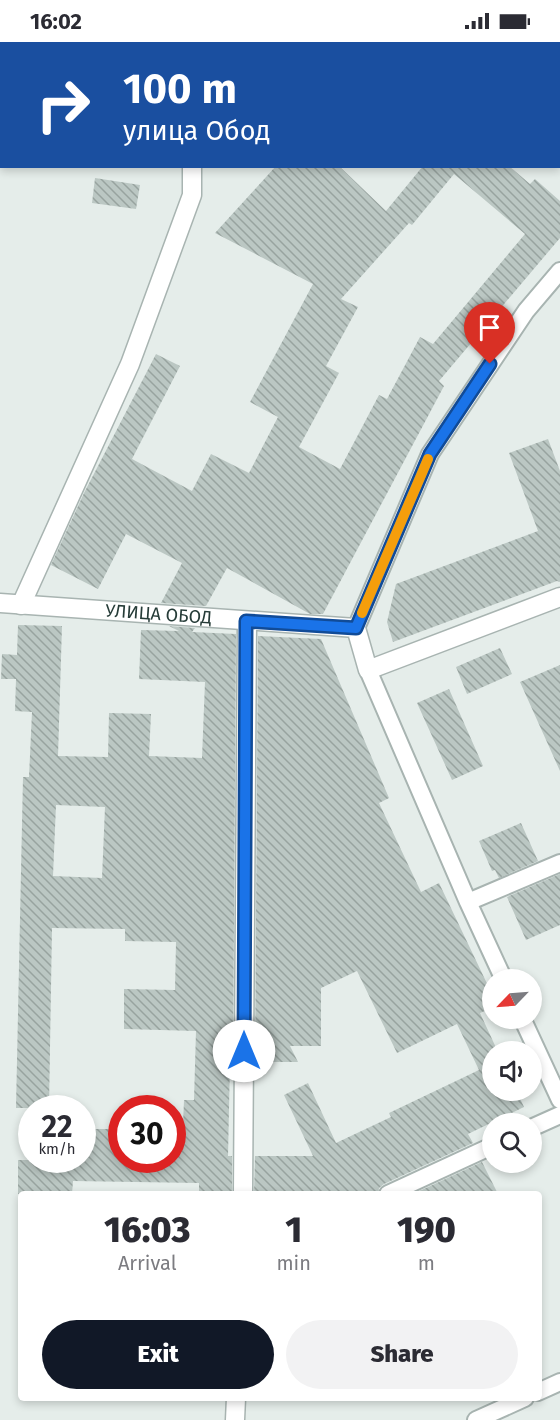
<!DOCTYPE html>
<meta charset="utf-8">
<style>
body{margin:0;font-family:"Fira Sans",sans-serif;background:#f2f2f3;color:#2b2b33;height:100vh;display:flex;flex-direction:column;font-size:22px;white-space:nowrap}
*{box-sizing:border-box;margin:0}
p{font-size:20px;color:#7c7c81}
.icon{flex:none;width:33px;height:33px;fill:none;stroke:currentColor;stroke-width:2;stroke-linecap:round;stroke-linejoin:round}
.map{position:relative;flex:1;overflow:hidden}
.drawer{position:absolute;left:18px;top:1149px;width:524px;height:210px;display:flex;flex-direction:column;background:#fff;border-radius:6px;box-shadow:0 3px 9px #0003}
.drawer>*{flex:none}
.hud{position:absolute;left:0px;top:0px;width:561px;height:126px;box-shadow:0 3px 9px #0003;background:#1a4fa0;color:#fff;overflow:hidden}
.needle{width:39px;rotate:245deg}
.buttons{position:absolute;left:482px;top:927px;display:grid;gap:12px}
.buttons a{display:grid;place-items:center;width:60px;height:60px;border-radius:50%;background:#fff;box-shadow:0 3px 9px #0003;font-size:30px}
.speed{position:absolute;left:18px;top:1053px;display:flex;gap:12px;font-size:30px;font-weight:700;text-align:center}
.speed>*{display:grid;place-content:center;width:78px;height:78px;border-radius:50%;background:#fff;box-shadow:0 3px 9px #0003;line-height:1}
.speed small{font-size:15px;font-weight:400}
.speed .limit{border:9px solid #d22;background:#fff;color:#111}
.pin{position:absolute;display:grid;place-items:center;width:51px;height:51px;color:#fff;margin:-62px -26px;border-radius:50% 50% 50% 0;rotate:-45deg;box-shadow:0 0 6px #0007}
.pin .icon{rotate:45deg}
.me{position:absolute;width:66px;margin:-33px;rotate:0deg;stroke-linejoin:round;filter:drop-shadow(0 0 4px #0008)}
.turn{display:flex;align-items:center;gap:21px;height:126px;padding:0 24px;font-size:27px}
.turn .icon{width:78px;height:78px;stroke-width:2.5}
.turn b{display:block;font-size:42px;line-height:51px}
.eta{display:flex;justify-content:space-evenly;align-items:center;height:102px;text-align:center}
.eta b{font-size:36px;font-weight:800;line-height:42px}
.action{display:flex;gap:12px;margin-top:auto;padding:12px 24px}
.action a{flex:1;height:69px;border-radius:36px;background:#111827;color:#fff;font-size:24px;font-weight:800;line-height:69px;text-align:center}
.action a+a{background:#f2f2f3;color:#2b2b33}
.status{display:flex;justify-content:space-between;align-items:center;height:42px;padding:0 30px;background:#fff;direction:ltr}
.status svg{height:16px;fill:currentColor}
.map>svg:first-child{display:block}
.building{fill:url(#building-back-hatch);fill-rule:evenodd}
.lines{fill:none;stroke-linecap:round;stroke-linejoin:round}
.service-casing{stroke:#a8b4b1;stroke-width:20}
.minor-casing{stroke:#a8b4b1;stroke-width:21}
.tertiary-casing{stroke:#a8b4b1;stroke-width:21}
.service{stroke:#fff;stroke-width:16}
.minor{stroke:#fff;stroke-width:18}
.tertiary{stroke:#fff;stroke-width:18}
.route-casing{stroke:#114b97;stroke-width:15}
.route{stroke:#1a73e8;stroke-width:10}
.slow{stroke:#f59e0b;stroke-width:10}
.labels{text-anchor:middle;stroke-width:4.5;stroke-linejoin:round;paint-order:stroke}
.street-label{font-size:18px;fill:#263c38;stroke:#f5f9f8}
</style>
<div class="status"><b>16:02</b><svg viewBox="0 0 49 12"><path d="M0 12V9h3v3zM5 12V6h3v6zM10 12V3h3v9zM15 12V0h3v12zM26 1h20v11H26zM47 4h2v5h-2z"/></svg></div>
<div class="map">
<svg width="560" height="1378" viewBox="0 0 560 1378">
<defs>
<pattern id="building-back-hatch" width="6" height="6" patternUnits="userSpaceOnUse" patternTransform="scale(1.5)"><rect width="6" height="6" fill="#bbc7c3"/><path d="M-1 5l2 2M0 0l6 6M5-1l2 2" fill="none" stroke="#98a39f"/></pattern>
</defs>
<rect width="100%" height="100%" fill="#e5edea"/>
<!-- building -->
<path class="building" d="M 276,124 L 339,124 L 386,169 L 423,124 L 509,124 L 530,142 L 535,137 L 560,159 L 560,196 L 439,339 L 444,344 L 323,572 L 310,572 L 227,526 L 206,564 L 161,561 L 182,521 L 126,492 L 98,547 L 51,523 L 84,451 L 156,312 L 180,324 L 132,417 L 192,449 L 211,412 L 249,431 L 278,375 L 250,360 L 313,242 L 215,191 ZM 454,132 L 525,192 L 433,302 L 420,295 L 387,357 L 379,353 L 340,427 L 299,405 L 339,331 L 326,324 L 358,265 L 341,257 L 409,181 L 412,183 Z
M 95,136 L 140,143 L 136,167 L 92,161 Z
M 548,397 L 560,429 L 560,540 L 557,539 L 393,600 L 387,580 L 396,542 L 538,489 L 509,411 Z
M 18,583 L 62,584 L 58,714 L 108,715 L 109,671 L 151,672 L 149,714 L 202,716 L 205,640 L 139,637 L 141,588 L 179,589 L 169,584 L 195,586 L 192,590 L 236,592 L 233,1020 L 230,1020 L 228,1114 L 232,1114 L 232,1152 L 199,1152 L 199,1141 L 73,1139 L 72,1152 L 18,1152 L 18,1118 L 82,1118 L 82,1087 L 122,1087 L 122,1118 L 172,1118 L 172,1083 L 183,1083 L 184,1058 L 194,1058 L 196,989 L 124,987 L 124,947 L 175,948 L 176,900 L 125,899 L 125,887 L 52,886 L 49,1066 L 16,1066 L 23,735 L 29,735 L 32,670 L 15,669 L 16,637 L 1,637 L 2,612 L 17,613 ZM 56,763 L 105,765 L 102,836 L 53,834 Z
M 258,594 L 321,597 L 389,756 L 379,761 L 421,850 L 439,841 L 492,952 L 492,966 L 480,971 L 498,1010 L 492,1010 L 492,1048 L 516,1048 L 524,1065 L 468,1092 L 473,1101 L 384,1142 L 379,1146 L 378,1152 L 254,1152 L 255,1114 L 313,1114 L 284,1053 L 308,1041 L 336,1101 L 391,1075 L 389,1071 L 479,1028 L 457,982 L 397,1011 L 357,929 L 321,946 L 321,1004 L 290,1004 L 298,1020 L 255,1020 Z
M 500,606 L 512,632 L 467,652 L 456,625 Z
M 560,623 L 560,729 L 520,640 Z
M 449,647 L 483,724 L 452,738 L 417,661 Z
M 521,781 L 538,819 L 499,836 L 495,828 L 492,829 L 479,799 Z
M 560,832 L 560,883 L 526,898 L 507,855 Z
M 482,1120 L 498,1152 L 413,1152 Z"/>
<g class="lines">
<!-- service casing -->
<g class="service-casing">
<path id="service" d="M 356,586 L 430,412 L 526,269 L 560,229
M 368,628 L 468,860 L 504,938
M 468,860 L 560,821
M 522,976 L 560,1058
M 531,1086 L 560,1073
M 388,1152 L 492,1104
M 538,1350 L 560,1340
M 476,1378 L 525,1356"/>
</g>
<!-- minor casing -->
<g class="minor-casing">
<path id="minor" d="M 189,0 L 189,2
M 74,2 L 78,0
M 0,35 L 2,34
M 21,563 L 130,322 L 192,153 L 192,124
M 243,1152 L 247,580
M 235,1378 L 236,1356"/>
</g>
<!-- tertiary casing -->
<g class="tertiary-casing">
<g id="tertiary">
<path id="s1" d="M 0,561 L 356,586 L 368,628 L 560,555"/>
</g>
</g>
<!-- service -->
<use href="#service" class="service"/>
<!-- minor -->
<use href="#minor" class="minor"/>
<!-- tertiary -->
<use href="#tertiary" class="tertiary"/>
</g>
<g class="lines">
<!-- route casing -->
<g class="route-casing">
<path id="route" d="M 244,1009 L 246,579 L 356,586 L 430,412 L 490,322"/>
</g>
<!-- route -->
<use href="#route" class="route"/>
<!-- slow -->
<path class="slow" d="M 362,571 L 428,417"/>
</g>
<g class="labels">
<!-- street labels -->
<g class="street-label">
<text dy="6" stroke="none"><textPath href="#s1" startOffset="159">УЛИЦА ОБОД</textPath></text>
</g>
</g>
</svg>
<div class="buttons">
<a><svg class="needle" viewBox="-14 -14 28 28"><path d="M0-13l5 13h-10z" fill="#e53935"/><path d="M0 13l5-13h-10z" fill="#7c7c81"/></svg></a>
<a><svg class="icon" aria-label="sound" viewBox="0 0 24 24"><path d="M4 9h4l5-4v14l-5-4H4zM17 9q2 3 0 6"/></svg></a>
<a><svg class="icon" aria-label="search" viewBox="0 0 24 24"><circle cx="10" cy="10" r="6"/><path d="M15 15l6 6"/></svg></a>
</div>
<div class="speed"><div>22<small>km/h</small></div><div class="limit">30</div></div>
<div class="pin" style="left:490px;top:322px;background:#d93025"><svg class="icon" aria-label="arrive" viewBox="0 0 24 24"><path d="M6 21V4h12l-3 4 3 4H6"/></svg></div>
<svg class="me" style="left:244px;top:1009px" viewBox="-20 -20 40 40"><circle r="19" fill="#fff"/><path d="M0-13L10 11 0 6-10 11z" fill="#1a73e8"/></svg>
<div class="hud">
<div class="turn"><svg class="icon" aria-label="right" viewBox="0 0 24 24"><path d="M7 20v-9h11M14 6l5 5-5 5"/></svg><div><b>100 m</b>улица Обод</div></div>
</div>
<section class="drawer">
<div class="eta">
<div><b>16:03</b><p>Arrival</p></div>
<div><b>1</b><p>min</p></div>
<div><b>190</b><p>m</p></div>
</div>
<div class="action"><a>Exit</a><a>Share</a></div>
</section>
</div>
